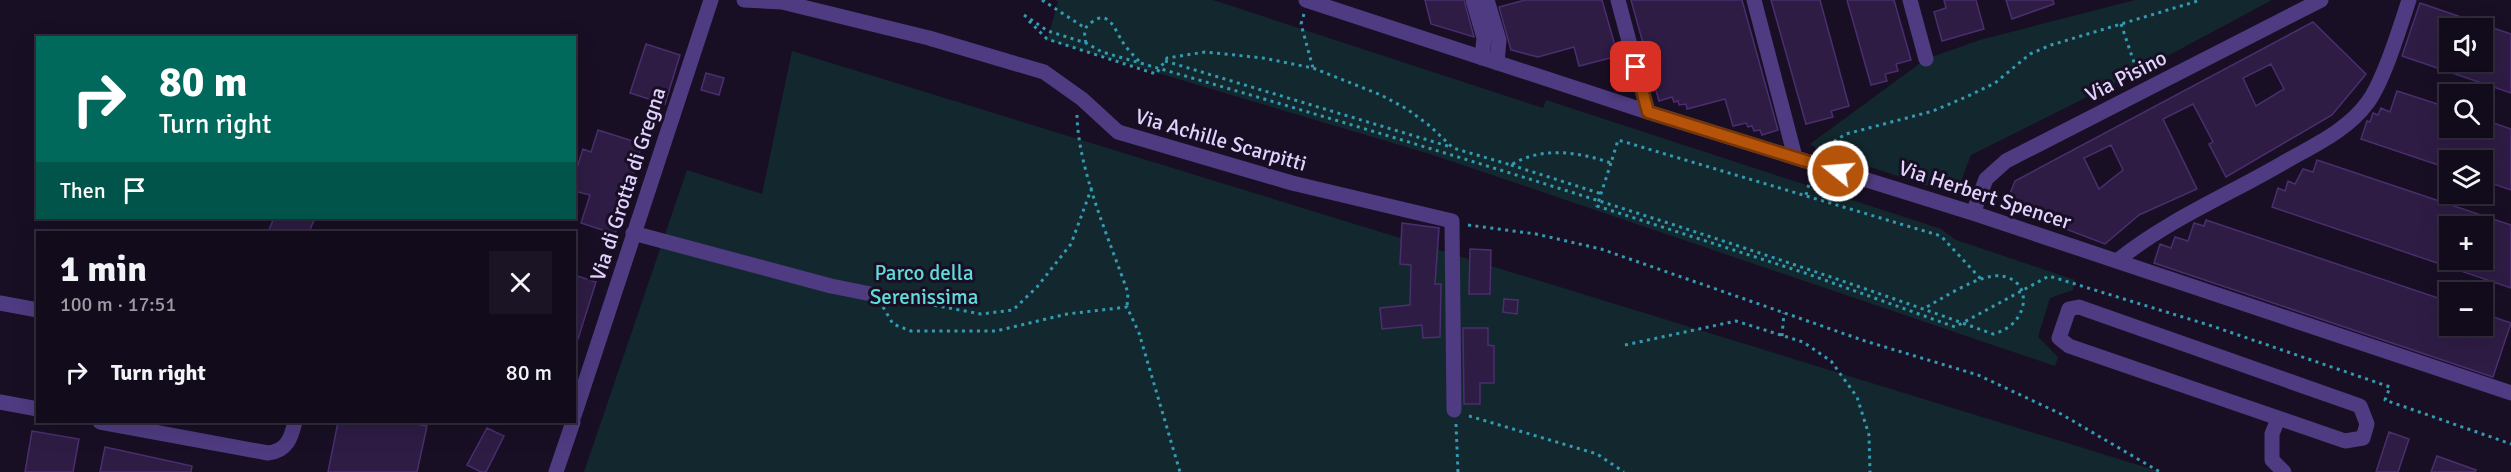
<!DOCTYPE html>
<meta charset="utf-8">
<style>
body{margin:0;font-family:Signika,sans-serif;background:#1b1424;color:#f1f3f6;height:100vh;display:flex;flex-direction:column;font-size:22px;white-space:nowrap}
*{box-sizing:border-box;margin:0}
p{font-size:20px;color:#9c9ba3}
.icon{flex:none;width:33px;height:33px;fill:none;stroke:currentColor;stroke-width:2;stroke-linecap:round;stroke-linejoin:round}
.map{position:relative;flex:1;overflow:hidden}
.details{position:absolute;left:36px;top:231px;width:540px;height:192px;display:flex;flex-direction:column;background:#120b1b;border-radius:0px;box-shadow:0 6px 24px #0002,0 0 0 2px #312b3a}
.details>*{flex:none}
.banner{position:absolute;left:36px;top:36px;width:540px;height:183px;border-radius:0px;box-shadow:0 6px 24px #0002,0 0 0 2px #312b3a;background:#00695c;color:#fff;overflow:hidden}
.buttons{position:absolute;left:2439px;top:18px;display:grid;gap:12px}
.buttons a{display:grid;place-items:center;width:54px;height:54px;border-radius:0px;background:#120b1b;box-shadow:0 6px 24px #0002,0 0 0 2px #312b3a;font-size:30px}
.pin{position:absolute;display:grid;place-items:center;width:51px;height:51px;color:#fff;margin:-26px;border-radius:12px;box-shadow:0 3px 9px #0006}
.me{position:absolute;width:66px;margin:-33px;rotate:287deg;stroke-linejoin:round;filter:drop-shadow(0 0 4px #0008)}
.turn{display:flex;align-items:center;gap:21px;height:126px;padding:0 24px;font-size:27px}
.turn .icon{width:78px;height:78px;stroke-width:2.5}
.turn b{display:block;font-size:42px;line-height:51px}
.then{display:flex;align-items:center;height:57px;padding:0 24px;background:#0003;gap:12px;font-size:22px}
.round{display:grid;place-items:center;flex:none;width:63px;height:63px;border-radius:0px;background:#1b1424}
.headline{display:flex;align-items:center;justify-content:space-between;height:102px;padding:0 24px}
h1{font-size:36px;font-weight:700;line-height:45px}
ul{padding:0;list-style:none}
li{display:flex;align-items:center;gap:18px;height:78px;padding:0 24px}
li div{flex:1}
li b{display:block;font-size:22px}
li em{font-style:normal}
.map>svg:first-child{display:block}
.green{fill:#12282e}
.building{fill:#2e1c44;stroke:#4b2e6f;stroke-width:1.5;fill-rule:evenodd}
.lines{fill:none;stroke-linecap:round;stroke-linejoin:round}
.path{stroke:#329bb2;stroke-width:3;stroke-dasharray:3 4.5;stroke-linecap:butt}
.minor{stroke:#4f3b81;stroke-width:15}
.route-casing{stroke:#753606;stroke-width:15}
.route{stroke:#b45309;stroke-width:10}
.labels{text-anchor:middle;stroke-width:6;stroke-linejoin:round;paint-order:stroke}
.street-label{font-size:21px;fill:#e2d3fe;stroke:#180f24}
.park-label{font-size:21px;fill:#61dcdb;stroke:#180f24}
</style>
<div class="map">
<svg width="2511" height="472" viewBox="0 0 2511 472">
<rect width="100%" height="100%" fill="#180f24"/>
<!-- green -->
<path class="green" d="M 1056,0 L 1213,0 L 1543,108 L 1546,100 L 1941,229 L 1956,240 L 2075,280 L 2073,290 L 2050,298 L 2038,337 L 2058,357 L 2055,366 L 1433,155 L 1047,40 L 1058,2 Z
M 2135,0 L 2272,0 L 2143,69 L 1971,155 L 1958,189 L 1952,194 L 1819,150 L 1810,144 L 1926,59 L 1980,40 Z
M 792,51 L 2161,472 L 584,472 L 687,170 L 762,194 Z"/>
<!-- building -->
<path class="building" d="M 1425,0 L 1464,0 L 1474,37 L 1431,24 Z
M 1525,0 L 1602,0 L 1618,56 L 1579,66 L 1574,47 L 1538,57 L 1511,50 L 1499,7 Z
M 1631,0 L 1742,0 L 1778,130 L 1762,135 L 1760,130 L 1754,131 L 1752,126 L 1748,127 L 1746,123 L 1733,126 L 1725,99 L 1687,109 L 1686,104 L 1679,105 L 1678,101 L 1674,102 L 1672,97 L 1659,101 Z
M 1771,0 L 1820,0 L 1849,106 L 1831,111 L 1833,117 L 1806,124 Z
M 1847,0 L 1894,0 L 1911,60 L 1896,64 L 1898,71 L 1885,74 L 1887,81 L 1871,85 Z
M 1944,0 L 1976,0 L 1984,29 L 1942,41 L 1934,12 L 1946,8 Z
M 2006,0 L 2053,0 L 2054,4 L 2012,19 Z
M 2420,3 L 2511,34 L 2511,93 L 2402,56 ZM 2450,28 L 2482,28 L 2482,62 L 2450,62 Z
M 2313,22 L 2366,74 L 2332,115 L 2226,177 L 2209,144 L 2213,142 L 2193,104 L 2163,119 L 2197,189 L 2139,215 L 2105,244 L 2005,206 L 2015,181 ZM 2271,64 L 2284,89 L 2256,106 L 2243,78 ZM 2111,145 L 2123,170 L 2099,189 L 2084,158 Z
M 646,44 L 680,55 L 665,104 L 630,93 Z
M 706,73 L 724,78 L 719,95 L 701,90 Z
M 2397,91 L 2450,108 L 2450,128 L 2482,128 L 2482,119 L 2511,129 L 2511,190 L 2482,180 L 2482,160 L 2450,160 L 2450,169 L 2361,139 L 2367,121 L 2370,122 L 2373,113 L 2378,115 L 2381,108 L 2390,112 Z
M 598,130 L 642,144 L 615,234 L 581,223 L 590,195 L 574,191 L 574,177 L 583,149 L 591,152 Z
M 2317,160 L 2511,225 L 2511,288 L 2272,207 L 2278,188 L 2285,191 L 2288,181 L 2295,184 L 2303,169 L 2313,172 ZM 2450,226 L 2482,226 L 2482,260 L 2450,260 Z
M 274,218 L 315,218 L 309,232 L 268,232 Z
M 2206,220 L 2450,302 L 2450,326 L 2482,326 L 2482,313 L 2511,323 L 2493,377 L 2154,263 L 2160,244 L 2171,248 L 2175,237 L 2188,241 L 2194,223 L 2204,226 Z
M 1402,223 L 1439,228 L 1435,284 L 1441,284 L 1440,337 L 1423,338 L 1422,325 L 1382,329 L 1380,308 L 1410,305 L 1411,265 L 1400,264 Z
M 1470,249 L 1491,250 L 1490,294 L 1469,294 Z
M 574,275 L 596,282 L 578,339 L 574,338 Z
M 1504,299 L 1518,300 L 1517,314 L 1503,312 Z
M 1463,328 L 1488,328 L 1488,345 L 1494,346 L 1494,383 L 1480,383 L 1480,404 L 1464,404 Z
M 338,422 L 404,422 L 427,426 L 417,472 L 328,472 Z
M 487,428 L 504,436 L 486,472 L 481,472 L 467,465 Z
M 32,431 L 79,439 L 73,472 L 25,472 Z
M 2389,432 L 2409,439 L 2398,472 L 2376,472 Z
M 105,447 L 192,466 L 191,472 L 100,472 Z
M 2437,456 L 2476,470 L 2475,472 L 2431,472 Z"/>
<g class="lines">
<!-- path -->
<path class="path" d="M 1042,0 L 1085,28
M 1304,14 L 1301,24 L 1313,68
M 1024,15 L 1048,31 L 1086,43 L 1102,52 C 1402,138 1700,228 1993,334 C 2030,325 2034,280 2001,276 C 1980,273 1942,299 1923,309
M 1029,21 L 1047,39 L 1156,74 L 1167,58 L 1205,52 L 1263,58 L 1313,68 L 1381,95 L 1407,109 L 1430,126 L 1453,148 L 1511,165 C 1542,146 1579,152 1611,163 L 1618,140 L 1941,236 L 1981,279
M 2121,24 L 2139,77
M 1086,43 C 1084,34 1083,27 1092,22 C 1109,9 1115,30 1122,41 C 1127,49 1134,56 1141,63
M 1165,61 L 1451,147
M 1077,115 C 1078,170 1110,241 1128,293 L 1127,307
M 1821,149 L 1846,134 L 1933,111 L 1966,97 L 1995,83 L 2030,54 L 2051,45 L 2201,0
M 1611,163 L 1597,206 L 1805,273 L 1955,327 L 2049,276 L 2212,326 L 2390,387 L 2385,400 L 2511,444
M 1511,165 L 1602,194
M 1806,195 L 1810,180
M 1468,225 L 1536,234 L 1601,249 L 1865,341 L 1978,375 L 2061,414 L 2160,472
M 890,297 L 981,314 L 1013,310 L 1037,287 L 1071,244 L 1092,187
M 883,307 L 893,324 L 911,331 L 996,331 L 1067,314 L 1127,307 L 1139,333 L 1180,472
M 1782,336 L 1784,313
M 1625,345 L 1736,321 L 1803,342 L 1831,361 L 1857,397 L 1869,435 L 1870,472
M 1469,416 L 1597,454 L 1624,472
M 1456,424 L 1458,472"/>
<!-- minor -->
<path class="minor" d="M 744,0 L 782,2 L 929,38 L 1044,72 L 1082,99 L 1118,132 L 1292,183 L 1452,221 L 1454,410
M 1306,0 L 1648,112 L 1973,213 L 2511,393
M 1473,0 L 1484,38 L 1482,58
M 1487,0 L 1499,40 L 1497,63
M 1618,0 L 1648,112
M 1754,0 L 1795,157
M 1910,0 L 1926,59
M 1973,213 L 1986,179 L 2006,161 L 2321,0
M 633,233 L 831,286 L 876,295
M 2118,260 C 2168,220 2228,195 2283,163 C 2314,145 2347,131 2368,102 C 2384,80 2400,27 2409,0
M 0,303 L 38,310
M 2079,307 L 2360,406 L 2367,424 L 2363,438 L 2345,441 L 2069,346 L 2059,338 L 2069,309 Z
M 0,402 L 38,409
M 574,416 L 711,0
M 2278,419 L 2272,434 L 2272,460 L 2284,472
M 100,422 L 268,453 C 287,451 291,438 295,422
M 556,472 L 573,422"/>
</g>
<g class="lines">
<!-- route casing -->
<g class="route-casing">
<path id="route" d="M 1636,67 L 1648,112 L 1838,171"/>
</g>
<!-- route -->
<use href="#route" class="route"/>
</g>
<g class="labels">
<!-- street labels -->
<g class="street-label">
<text transform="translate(2126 76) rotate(-27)" y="7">Via Pisino</text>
<text transform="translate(1221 140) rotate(16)" y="7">Via Achille Scarpitti</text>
<text transform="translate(628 184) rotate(-72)" y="7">Via di Grotta di Gregna</text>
<text transform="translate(1985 195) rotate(18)" y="7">Via Herbert Spencer</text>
</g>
<!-- park labels -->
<g class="park-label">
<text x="924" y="280">Parco della<tspan x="924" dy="24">Serenissima</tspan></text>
</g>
</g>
</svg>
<div class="buttons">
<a><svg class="icon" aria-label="sound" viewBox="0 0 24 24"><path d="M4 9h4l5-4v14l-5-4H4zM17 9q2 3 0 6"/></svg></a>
<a><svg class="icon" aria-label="search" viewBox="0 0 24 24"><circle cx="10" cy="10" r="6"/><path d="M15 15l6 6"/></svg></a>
<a><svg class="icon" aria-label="layers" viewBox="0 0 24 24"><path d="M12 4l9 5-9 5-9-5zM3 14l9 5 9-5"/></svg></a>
<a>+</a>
<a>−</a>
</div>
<div class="pin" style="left:1636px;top:67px;background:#d93025"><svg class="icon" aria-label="arrive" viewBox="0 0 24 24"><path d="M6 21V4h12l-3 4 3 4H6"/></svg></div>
<svg class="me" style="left:1838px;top:171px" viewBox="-20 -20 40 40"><circle r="17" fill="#b45309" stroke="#fff" stroke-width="3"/><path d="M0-11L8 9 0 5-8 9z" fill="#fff"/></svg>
<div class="banner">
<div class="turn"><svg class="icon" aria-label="right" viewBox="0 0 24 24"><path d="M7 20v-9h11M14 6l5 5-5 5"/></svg><div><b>80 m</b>Turn right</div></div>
<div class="then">Then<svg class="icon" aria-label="arrive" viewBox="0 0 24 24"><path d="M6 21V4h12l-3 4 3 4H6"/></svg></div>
</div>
<section class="details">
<div class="headline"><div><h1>1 min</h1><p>100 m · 17:51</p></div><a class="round"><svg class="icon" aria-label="close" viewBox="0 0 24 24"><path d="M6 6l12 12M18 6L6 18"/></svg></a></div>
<ul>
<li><svg class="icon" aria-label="right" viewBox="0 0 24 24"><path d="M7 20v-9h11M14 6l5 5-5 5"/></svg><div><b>Turn right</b></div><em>80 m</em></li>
</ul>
</section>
</div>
